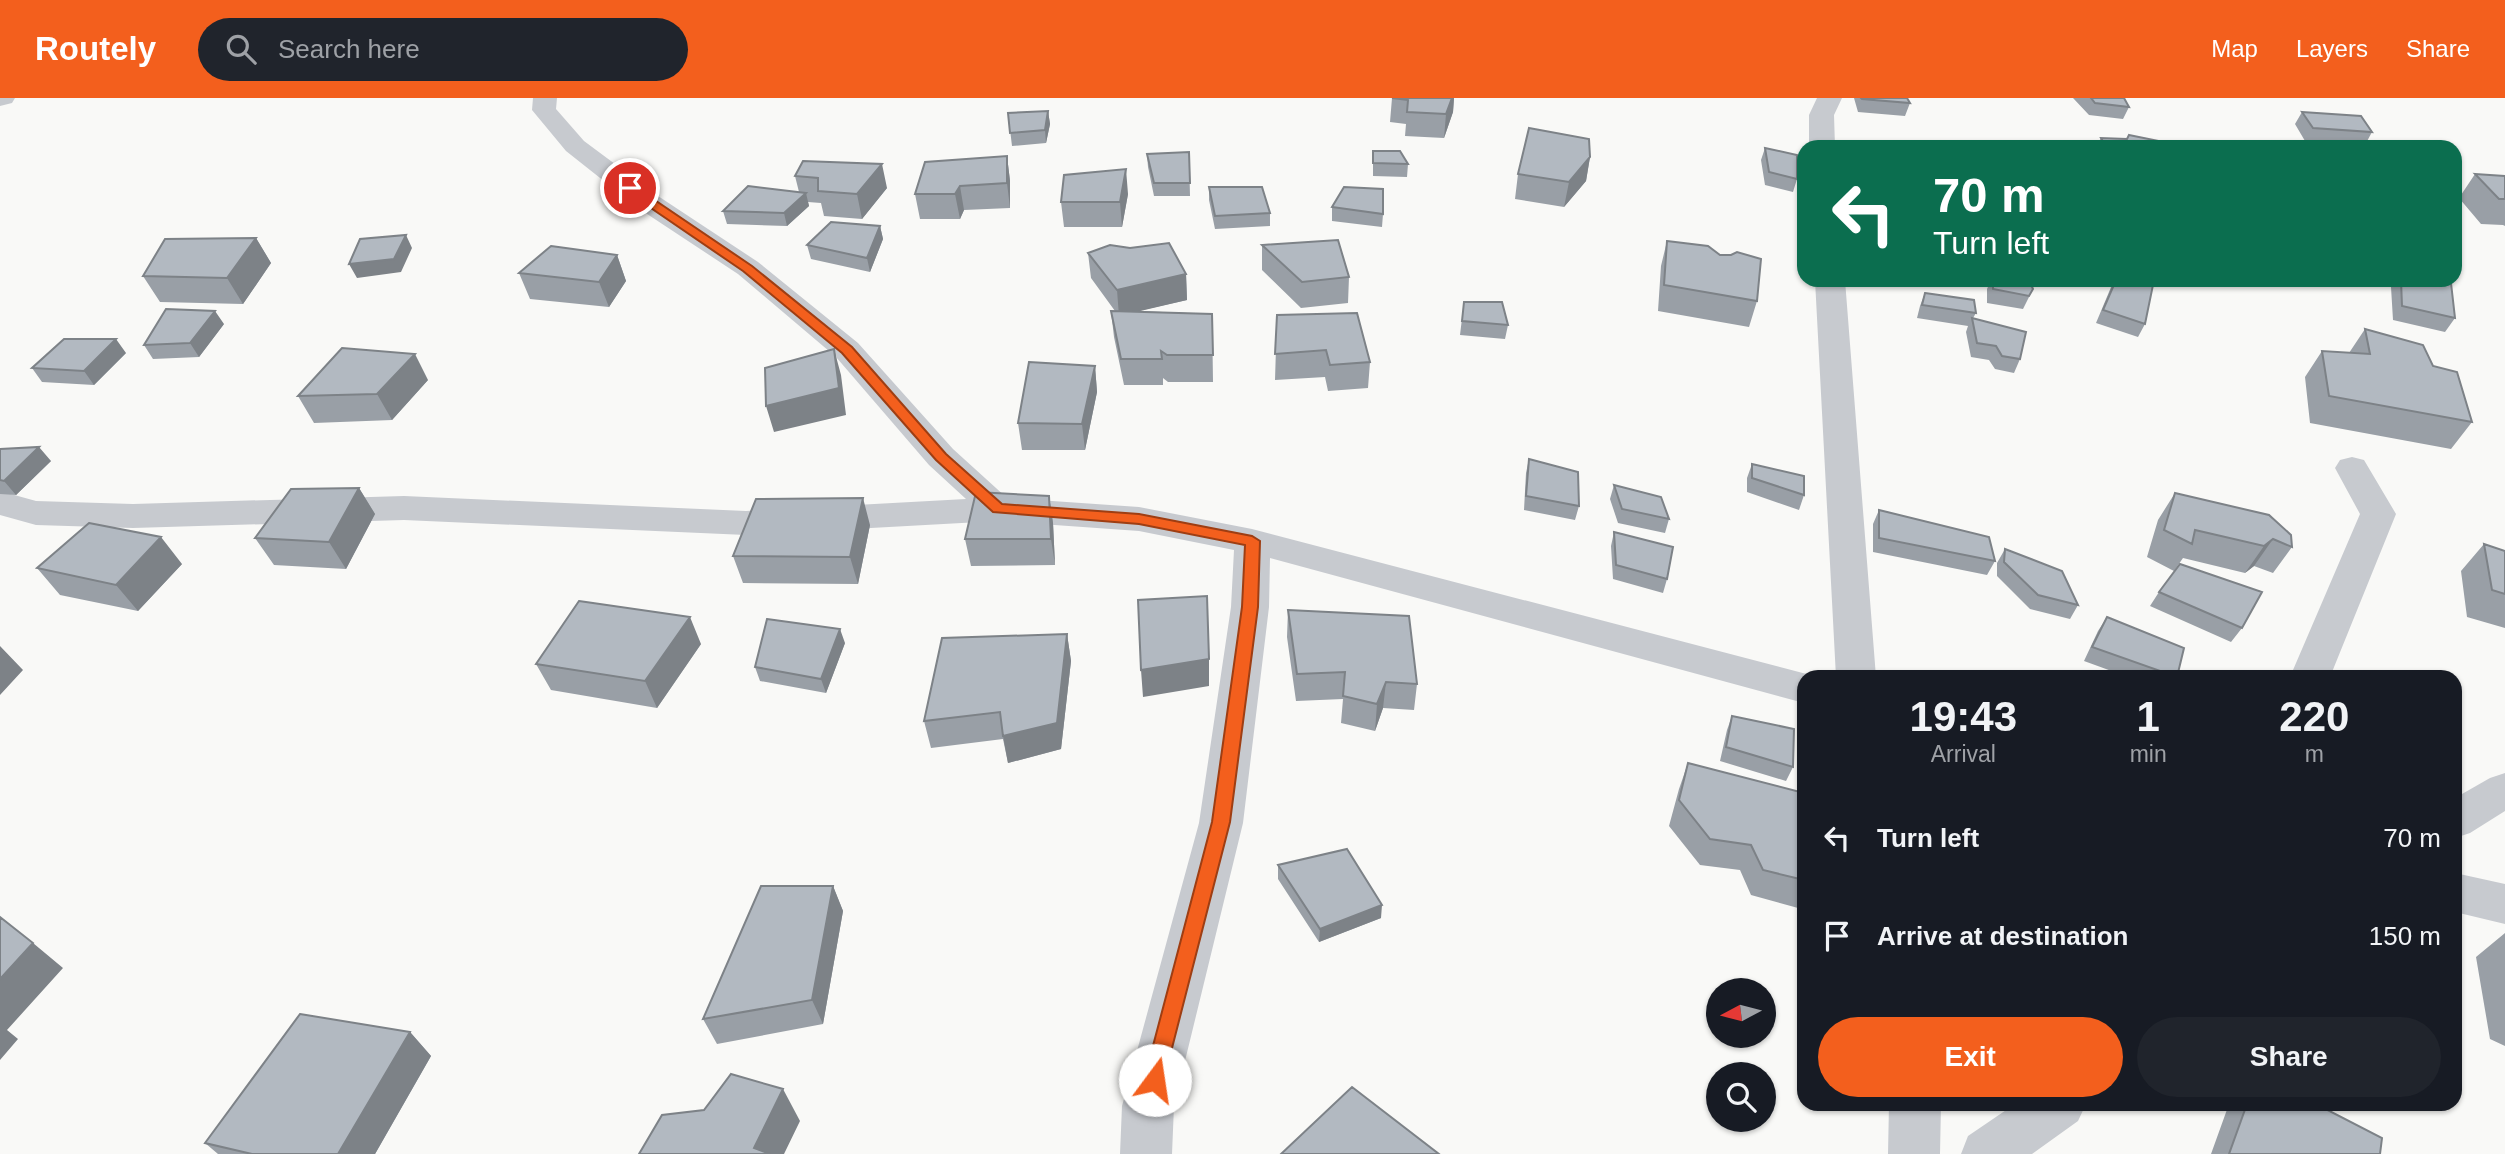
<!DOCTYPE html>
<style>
body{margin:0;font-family:Arial,sans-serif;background:#20242c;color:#f1f3f6;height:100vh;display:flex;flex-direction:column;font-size:26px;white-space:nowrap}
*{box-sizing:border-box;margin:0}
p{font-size:23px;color:#9ea1a6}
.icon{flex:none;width:38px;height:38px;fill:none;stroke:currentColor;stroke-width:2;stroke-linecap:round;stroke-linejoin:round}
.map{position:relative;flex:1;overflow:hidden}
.side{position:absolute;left:1797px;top:572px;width:665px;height:441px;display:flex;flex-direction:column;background:#171b24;border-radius:21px;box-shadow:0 2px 5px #0004}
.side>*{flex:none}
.top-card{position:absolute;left:1797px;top:42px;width:665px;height:147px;border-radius:21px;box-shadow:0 2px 5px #0004;background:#0b6e4f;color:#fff;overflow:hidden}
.needle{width:46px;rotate:263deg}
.fabs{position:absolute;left:1706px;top:880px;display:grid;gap:14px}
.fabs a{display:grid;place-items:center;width:70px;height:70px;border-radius:50%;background:#171b24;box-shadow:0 2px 5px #0004;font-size:35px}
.pin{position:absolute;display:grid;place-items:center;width:60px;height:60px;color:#fff;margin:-30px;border:4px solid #fff;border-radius:50%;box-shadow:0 2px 7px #0007}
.me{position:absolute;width:77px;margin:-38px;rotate:14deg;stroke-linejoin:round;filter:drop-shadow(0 0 5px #0008)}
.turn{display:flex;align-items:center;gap:24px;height:147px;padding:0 21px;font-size:32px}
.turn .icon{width:91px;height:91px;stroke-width:2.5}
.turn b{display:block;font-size:49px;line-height:60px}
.eta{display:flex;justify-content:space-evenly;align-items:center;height:119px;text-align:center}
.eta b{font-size:42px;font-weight:700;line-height:49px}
.button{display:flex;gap:14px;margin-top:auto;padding:14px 21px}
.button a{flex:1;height:80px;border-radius:42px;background:#f35f1d;color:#fff;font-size:28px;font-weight:700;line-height:80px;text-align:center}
.button a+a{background:#20242c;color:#f1f3f6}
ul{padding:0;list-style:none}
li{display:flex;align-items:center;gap:21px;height:98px;padding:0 21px}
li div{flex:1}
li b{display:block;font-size:26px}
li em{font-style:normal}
header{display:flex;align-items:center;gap:42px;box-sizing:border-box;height:98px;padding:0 35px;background:#f35f1d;color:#fff}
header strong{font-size:33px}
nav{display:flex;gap:38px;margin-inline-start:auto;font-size:24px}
.search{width:490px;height:63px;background:#20242c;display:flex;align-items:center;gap:18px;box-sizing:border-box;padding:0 24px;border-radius:38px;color:#9ea1a6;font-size:26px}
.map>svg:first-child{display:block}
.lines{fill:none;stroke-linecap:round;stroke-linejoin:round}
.minor{fill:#c7cacf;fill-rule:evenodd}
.wall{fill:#999fa6}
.shaded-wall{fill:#7d8287}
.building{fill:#b2b9c1;stroke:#7d8287;stroke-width:2}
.route{fill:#f35f1d;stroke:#9e3e13;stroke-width:2}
</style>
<header>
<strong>Routely</strong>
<div class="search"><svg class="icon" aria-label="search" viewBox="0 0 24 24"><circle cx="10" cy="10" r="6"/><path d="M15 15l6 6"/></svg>Search here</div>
<nav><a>Map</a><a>Layers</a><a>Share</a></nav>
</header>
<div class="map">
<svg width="2505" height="1056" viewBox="0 0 2505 1056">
<rect width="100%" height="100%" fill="#f9f9f7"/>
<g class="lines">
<!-- minor -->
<path class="minor" d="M 0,0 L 15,0 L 12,5 L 0,8 Z
M 533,0 L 557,0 L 556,11 L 584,43 L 658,98 L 758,164 L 858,245 L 953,351 L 1007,400 L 1139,409 L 1252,431 L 1818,579 L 1804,579 L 1804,605 L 1270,460 L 1269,509 L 1243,725 L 1174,1008 L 1172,1056 L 1120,1056 L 1122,1008 L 1199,725 L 1231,509 L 1234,452 L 1139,433 L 998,423 L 746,437 L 404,422 L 133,430 L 36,427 L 0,417 L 0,393 L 36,403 L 133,406 L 404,398 L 746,413 L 966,401 L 929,367 L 836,259 L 738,176 L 638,110 L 566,53 L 532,12 Z
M 1817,0 L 1842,0 L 1834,17 L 1835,49 L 1809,49 L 1809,17 Z
M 1815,182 L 1845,182 L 1876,579 L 1836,579 Z
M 2352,359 L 2364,362 L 2396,416 L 2330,579 L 2290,579 L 2360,416 L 2335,370 L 2340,362 Z
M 2505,675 L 2505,713 L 2470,735 L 2455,740 L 2455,700 L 2490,680 Z
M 2455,775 L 2505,786 L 2505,826 L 2455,814 Z
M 1889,1006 L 1941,1006 L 1940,1056 L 1888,1056 Z
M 2015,1006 L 2086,1006 L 2078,1023 L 2032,1056 L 1961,1056 L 1968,1038 Z"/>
</g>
<!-- wall -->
<path class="wall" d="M 1392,0 L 1454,0 L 1453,14 L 1444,40 L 1405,38 L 1406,26 L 1390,24 Z
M 1854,0 L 1907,0 L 1910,5 L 1905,18 L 1858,14 Z
M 2073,0 L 2124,0 L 2129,9 L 2123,21 L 2089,17 Z
M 1048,13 L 1050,26 L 1046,45 L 1012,48 L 1008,15 Z
M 2302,14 L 2372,34 L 2365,47 L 2305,43 L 2295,26 Z
M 2101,40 L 2166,49 L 2096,49 Z
M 1765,50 L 1797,81 L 1793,94 L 1765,87 L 1761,62 Z
M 1373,53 L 1408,66 L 1407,79 L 1373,78 Z
M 1189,54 L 1190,98 L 1154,98 L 1148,69 L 1147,56 Z
M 1007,58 L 1010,83 L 1010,110 L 964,112 L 960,121 L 920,121 L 915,96 Z
M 1590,59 L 1586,83 L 1564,109 L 1515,101 L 1518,76 Z
M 803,63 L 887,90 L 862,121 L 824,118 L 821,105 L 808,104 L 809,108 L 787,128 L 727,126 L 723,113 L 799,94 L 795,78 Z
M 2475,76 L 2505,78 L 2505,128 L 2503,127 L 2481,126 L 2459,100 Z
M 1209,89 L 1270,115 L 1270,128 L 1215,131 L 1209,102 Z
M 1128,96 L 1122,129 L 1064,129 L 1061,104 Z
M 1332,109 L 1383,116 L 1382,129 L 1332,123 Z
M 880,128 L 883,141 L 870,174 L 811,161 L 807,147 Z
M 256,140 L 271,165 L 243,206 L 160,204 L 143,178 Z
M 1667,143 L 1757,203 L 1749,229 L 1658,213 L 1661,168 Z
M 1262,147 L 1349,179 L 1348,205 L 1301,210 L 1262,172 Z
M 1088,155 L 1186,176 L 1187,202 L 1138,213 L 1212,216 L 1213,284 L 1168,284 L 1163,280 L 1163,287 L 1124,287 L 1114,239 L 1111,213 L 1115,213 L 1091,180 Z
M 617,157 L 626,183 L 609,209 L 530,201 L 519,175 Z
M 1991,182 L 2029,182 L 2033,191 L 2023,211 L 1987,205 L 1987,191 Z
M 2114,182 L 2154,182 L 2145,226 L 2138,239 L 2096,225 Z
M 2396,182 L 2433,182 L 2455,220 L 2445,234 L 2393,222 L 2391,189 Z
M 1925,195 L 1976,215 L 1973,220 L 2020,261 L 2014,275 L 1995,271 L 1989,262 L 1971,259 L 1966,234 L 1968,228 L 1917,220 L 1920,208 Z
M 1464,204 L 1508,227 L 1505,241 L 1460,237 Z
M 1277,217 L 1370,264 L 1368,290 L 1328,293 L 1325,279 L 1275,282 Z
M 224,226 L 199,259 L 153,261 L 144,247 Z
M 2365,231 L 2433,268 L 2472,324 L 2451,351 L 2310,325 L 2305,279 L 2322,253 L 2349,255 Z
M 126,255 L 94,287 L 42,284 L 32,270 Z
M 1095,268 L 1097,294 L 1085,352 L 1022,352 L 1018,325 Z
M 428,282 L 392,322 L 314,325 L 298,298 Z
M 0,351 L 51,363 L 16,397 L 0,396 Z
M 1529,361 L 1579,408 L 1575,422 L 1524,412 L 1526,375 Z
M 1752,366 L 1804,397 L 1799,412 L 1747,394 L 1747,380 Z
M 1614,387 L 1669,421 L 1665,435 L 1618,425 L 1610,401 Z
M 359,390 L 375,416 L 346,471 L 274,467 L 255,440 Z
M 2175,395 L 2292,449 L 2273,475 L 2254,468 L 2245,475 L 2183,460 L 2174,473 L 2147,459 L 2158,422 Z
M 1049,398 L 1053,425 L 1055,467 L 971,468 L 965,441 Z
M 1879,412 L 1995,463 L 1987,477 L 1873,454 L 1873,426 Z
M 870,427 L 858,486 L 743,485 L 733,458 Z
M 1614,434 L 1667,481 L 1663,495 L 1613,481 L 1611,448 Z
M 2484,446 L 2505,453 L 2505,530 L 2467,519 L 2461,473 Z
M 2005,451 L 2078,507 L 2070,521 L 2030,511 L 1997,478 L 1997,465 Z
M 182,466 L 138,513 L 60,497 L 37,470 Z
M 2159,494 L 2242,530 L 2231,544 L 2150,508 Z
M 1288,512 L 1417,586 L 1414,612 L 1383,610 L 1375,633 L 1341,625 L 1343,601 L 1296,603 L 1287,539 Z
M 2107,519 L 2177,579 L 2128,579 L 2084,563 L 2098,533 Z
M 1067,536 L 1071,563 L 1061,651 L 1008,665 L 1003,641 L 931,650 L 924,623 Z
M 845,545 L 826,595 L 760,583 L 755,569 Z
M 701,546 L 657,610 L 551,592 L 536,566 Z
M 1732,618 L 1793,669 L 1786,683 L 1720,663 L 1727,632 Z
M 1688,665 L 1804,695 L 1804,797 L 1798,810 L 1751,797 L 1740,772 L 1700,767 L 1669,728 L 1679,691 Z
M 1278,767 L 1381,820 L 1319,844 L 1278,781 Z
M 833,788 L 843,813 L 823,926 L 717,946 L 703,921 Z
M 2505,835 L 2505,948 L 2490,941 L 2476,859 Z
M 410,934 L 431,958 L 375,1056 L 218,1056 L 205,1045 Z
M 2229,1006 L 2316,1006 L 2380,1056 L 2211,1056 Z"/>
<!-- shaded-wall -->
<path class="shaded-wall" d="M 1452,0 L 1454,0 L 1453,14 L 1444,40 L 1446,16 Z
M 1048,13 L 1050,26 L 1046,45 L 1045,32 Z
M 1007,58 L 1010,83 L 1010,110 L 1007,85 Z
M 1590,59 L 1586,83 L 1564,109 L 1569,84 Z
M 882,66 L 887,90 L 862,121 L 857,96 Z
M 1126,71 L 1128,96 L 1122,129 L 1120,104 Z
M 960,88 L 964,112 L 960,121 L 955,96 Z
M 806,95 L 809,108 L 787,128 L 784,115 Z
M 880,128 L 883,141 L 870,174 L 867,160 Z
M 406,137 L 412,150 L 401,174 L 357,180 L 349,166 Z
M 256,140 L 271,165 L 243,206 L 227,180 Z
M 617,157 L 626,183 L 609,209 L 599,184 Z
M 1186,176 L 1187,202 L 1119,218 L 1117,192 Z
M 215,213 L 224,226 L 199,259 L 190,245 Z
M 116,241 L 126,255 L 94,287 L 84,273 Z
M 834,251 L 841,277 L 846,317 L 774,334 L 766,308 Z
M 415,256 L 428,282 L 392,322 L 377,296 Z
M 1095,268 L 1097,294 L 1085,352 L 1082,326 Z
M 39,349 L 51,363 L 16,397 L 4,383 Z
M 359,390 L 375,416 L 346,471 L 329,444 Z
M 1049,398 L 1053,425 L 1055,467 L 1051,441 Z
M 863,400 L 870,427 L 858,486 L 850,459 Z
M 161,439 L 182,466 L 138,513 L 116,487 Z
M 2273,441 L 2254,468 L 2245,475 L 2264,448 Z
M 690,519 L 701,546 L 657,610 L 645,583 Z
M 840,531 L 845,545 L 826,595 L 821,581 Z
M 1067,536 L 1071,563 L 1061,651 L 1008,665 L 1003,638 Z
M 0,548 L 23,572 L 0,597 Z
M 1209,561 L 1209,588 L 1143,599 L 1141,572 Z
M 1386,584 L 1383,610 L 1375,633 L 1377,606 Z
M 833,788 L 843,813 L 823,926 L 812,902 Z
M 1382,807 L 1381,820 L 1319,844 L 1320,831 Z
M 33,845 L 63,870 L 7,932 L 18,941 L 0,962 L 0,881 Z
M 410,934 L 431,958 L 375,1056 L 338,1056 Z
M 783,991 L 800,1023 L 784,1056 L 757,1056 L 754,1050 Z"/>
<!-- building -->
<path class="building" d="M 1392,0 L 1452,0 L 1446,16 L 1407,14 L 1408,2 Z
M 1861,0 L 1907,0 L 1910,5 L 1862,1 Z
M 2091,0 L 2124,0 L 2129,9 L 2095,5 Z
M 1048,13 L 1045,32 L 1010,35 L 1008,15 Z
M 2302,14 L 2361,18 L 2372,34 L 2313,30 Z
M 1529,30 L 1589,41 L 1590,59 L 1569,84 L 1518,76 Z
M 2129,37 L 2164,44 L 2166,49 L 2106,49 L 2101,40 L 2127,41 Z
M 1765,50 L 1797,57 L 1797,81 L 1769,74 Z
M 1373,53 L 1400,53 L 1408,66 L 1373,65 Z
M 1189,54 L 1190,85 L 1154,85 L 1147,56 Z
M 1007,58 L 1007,85 L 960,88 L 955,96 L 915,96 L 925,64 Z
M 803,63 L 882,66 L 857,96 L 818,93 L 818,80 L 795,78 Z
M 1126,71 L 1120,104 L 1061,104 L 1064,77 Z
M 2475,76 L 2505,78 L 2505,101 L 2499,101 Z
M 748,88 L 806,95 L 784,115 L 723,113 Z
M 1209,89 L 1262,89 L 1270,115 L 1215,118 Z
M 1344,89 L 1383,91 L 1383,116 L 1332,109 Z
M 831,124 L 880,128 L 867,160 L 807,147 Z
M 406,137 L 394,161 L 349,166 L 360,141 Z
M 256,140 L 227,180 L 143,178 L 165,141 Z
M 1338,142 L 1349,179 L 1302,184 L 1262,147 Z
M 1667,143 L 1708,148 L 1720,157 L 1731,157 L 1737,154 L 1761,161 L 1757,203 L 1664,187 Z
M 1169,145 L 1186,176 L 1117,192 L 1088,155 L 1110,147 L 1130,150 Z
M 551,148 L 617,157 L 599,184 L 519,175 Z
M 1993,182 L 2029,182 L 2033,191 L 2029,198 L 1993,191 Z
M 2116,182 L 2154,182 L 2145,226 L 2103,212 Z
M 2401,182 L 2433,182 L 2451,185 L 2455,220 L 2402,208 Z
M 1925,195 L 1974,202 L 1976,215 L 1922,207 Z
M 1464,204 L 1502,204 L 1508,227 L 1462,223 Z
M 166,211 L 215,213 L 190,245 L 144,247 Z
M 1111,213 L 1212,216 L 1213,257 L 1167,257 L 1161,253 L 1162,261 L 1121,261 Z
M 1357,215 L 1370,264 L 1330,267 L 1326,252 L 1275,256 L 1277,217 Z
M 1972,220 L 2026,234 L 2020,261 L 2002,258 L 1996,248 L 1977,245 Z
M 2365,231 L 2423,247 L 2433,268 L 2457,274 L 2472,324 L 2329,298 L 2322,253 L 2370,256 Z
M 64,241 L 116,241 L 84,273 L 32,270 Z
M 342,250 L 415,256 L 377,296 L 298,298 Z
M 834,251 L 839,290 L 766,308 L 765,270 Z
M 1029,264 L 1095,268 L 1082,326 L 1018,325 Z
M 39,349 L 4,383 L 0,382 L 0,351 Z
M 1529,361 L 1578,374 L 1579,408 L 1526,398 Z
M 1752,366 L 1804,378 L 1804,397 L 1752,380 Z
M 1614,387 L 1661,399 L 1669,421 L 1622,411 Z
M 359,390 L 329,444 L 255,440 L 291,391 Z
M 976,394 L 1049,398 L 1051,441 L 965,441 Z
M 2175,395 L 2269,417 L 2291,437 L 2292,449 L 2273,441 L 2264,448 L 2195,432 L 2192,446 L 2164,432 Z
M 863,400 L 850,459 L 733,458 L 756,401 Z
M 1879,412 L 1989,439 L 1995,463 L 1879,440 Z
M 89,425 L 161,439 L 116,487 L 37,470 Z
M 1614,434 L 1673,449 L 1667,481 L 1616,467 Z
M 2484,446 L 2505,453 L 2505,496 L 2492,492 Z
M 2005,451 L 2062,473 L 2078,507 L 2038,497 L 2004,464 Z
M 2180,466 L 2262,494 L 2242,530 L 2159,494 Z
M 1207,498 L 1209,561 L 1141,572 L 1138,502 Z
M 579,503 L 690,519 L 645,583 L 536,566 Z
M 1288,512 L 1409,518 L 1417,586 L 1386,584 L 1377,606 L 1343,598 L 1345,574 L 1297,576 Z
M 2107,519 L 2184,550 L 2177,579 L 2092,549 Z
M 767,521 L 840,531 L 821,581 L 755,569 Z
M 1067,536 L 1057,625 L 1003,638 L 1000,614 L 924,623 L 942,540 Z
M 1732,618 L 1794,631 L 1793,669 L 1726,649 Z
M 1688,665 L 1804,695 L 1804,782 L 1763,772 L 1751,747 L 1710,741 L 1679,702 Z
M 1347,751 L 1382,807 L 1320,831 L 1278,767 Z
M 761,788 L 833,788 L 812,902 L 703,921 Z
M 0,819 L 33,845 L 0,881 Z
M 300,916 L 410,934 L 338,1056 L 252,1056 L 205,1045 Z
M 731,976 L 783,991 L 754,1050 L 770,1056 L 639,1056 L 662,1017 L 704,1012 Z
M 1352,989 L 1439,1056 L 1281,1056 Z
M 2247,1006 L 2316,1006 L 2382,1040 L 2380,1056 L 2229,1056 Z"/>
<!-- route -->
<path class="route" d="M 626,88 L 634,88 L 752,168 L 852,249 L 946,356 L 1002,406 L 1139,416 L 1252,438 L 1260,443 L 1258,509 L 1230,724 L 1162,989 L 1155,992 L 1147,989 L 1144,982 L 1212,724 L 1242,509 L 1245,447 L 1139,426 L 993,414 L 936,362 L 842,255 L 743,173 L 626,93 Z"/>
</svg>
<div class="fabs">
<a><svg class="needle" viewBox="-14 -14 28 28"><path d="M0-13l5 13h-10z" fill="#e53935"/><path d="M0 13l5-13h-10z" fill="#9ea1a6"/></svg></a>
<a><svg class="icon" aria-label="search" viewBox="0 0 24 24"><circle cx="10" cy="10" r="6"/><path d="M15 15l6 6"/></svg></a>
</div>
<div class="pin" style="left:630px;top:90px;background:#d93025"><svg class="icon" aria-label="arrive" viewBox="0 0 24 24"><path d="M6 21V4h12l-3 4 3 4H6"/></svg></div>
<svg class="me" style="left:1155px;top:982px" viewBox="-20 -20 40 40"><circle r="19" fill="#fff"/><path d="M0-13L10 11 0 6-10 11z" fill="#f35f1d"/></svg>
<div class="top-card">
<div class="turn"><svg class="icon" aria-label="left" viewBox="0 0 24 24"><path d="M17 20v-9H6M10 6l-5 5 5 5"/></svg><div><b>70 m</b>Turn left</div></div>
</div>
<section class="side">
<div class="eta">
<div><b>19:43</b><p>Arrival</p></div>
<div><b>1</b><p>min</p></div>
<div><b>220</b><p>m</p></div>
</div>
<ul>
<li><svg class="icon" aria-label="left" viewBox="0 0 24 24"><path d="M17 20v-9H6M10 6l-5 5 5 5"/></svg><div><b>Turn left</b></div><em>70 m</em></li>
<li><svg class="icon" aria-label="arrive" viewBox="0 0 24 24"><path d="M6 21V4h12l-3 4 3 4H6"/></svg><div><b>Arrive at destination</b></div><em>150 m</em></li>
</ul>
<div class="button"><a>Exit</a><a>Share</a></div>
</section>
</div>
